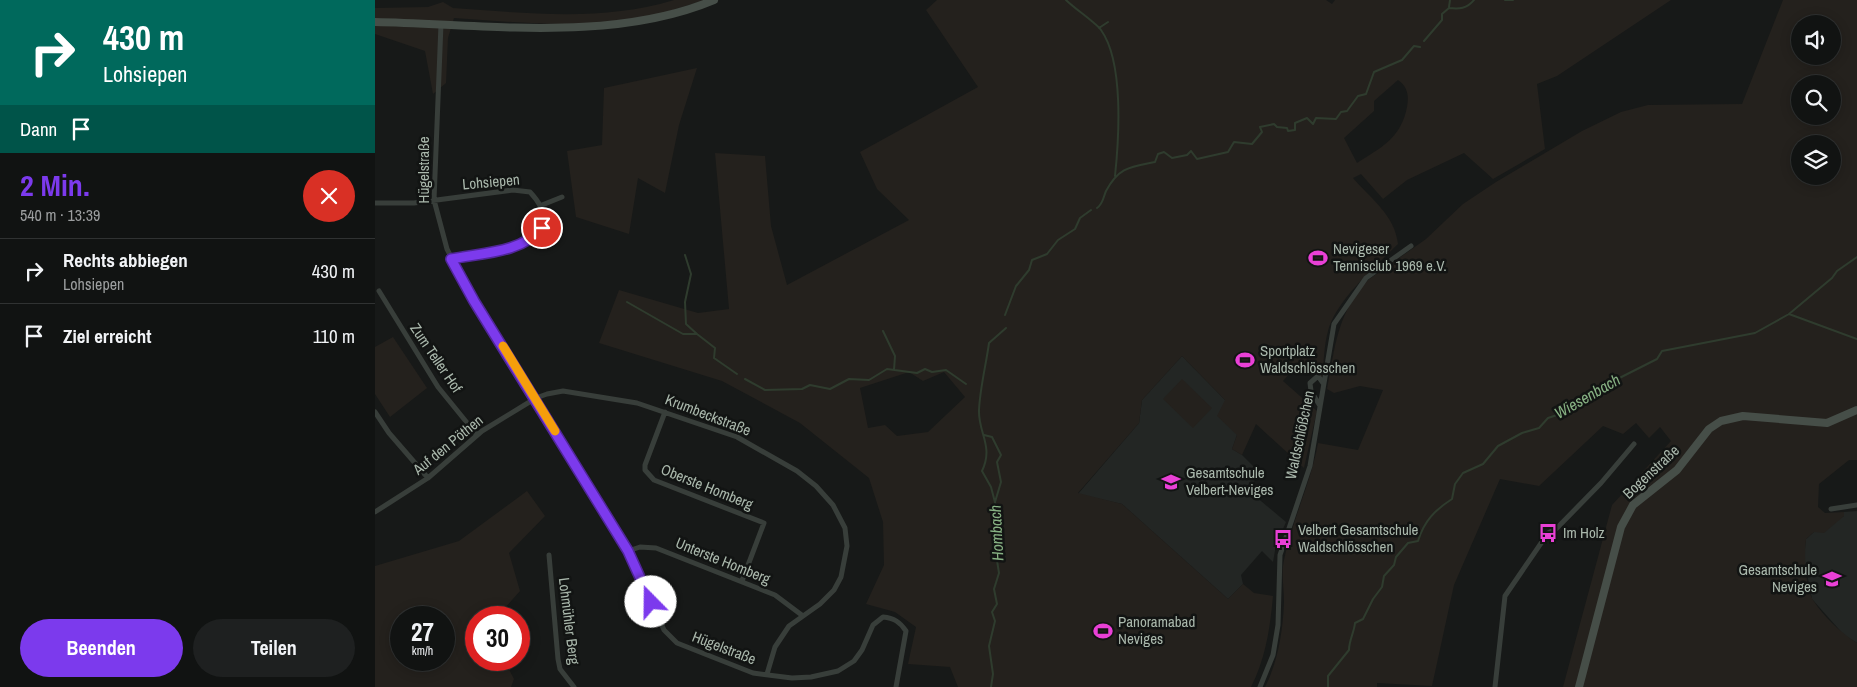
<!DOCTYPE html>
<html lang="de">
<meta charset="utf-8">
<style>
body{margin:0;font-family:"Archivo Narrow",sans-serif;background:#1e2020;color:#f1f3f6;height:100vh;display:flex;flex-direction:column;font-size:19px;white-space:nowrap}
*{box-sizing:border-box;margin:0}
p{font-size:16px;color:#9c9e9f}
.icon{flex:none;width:28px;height:28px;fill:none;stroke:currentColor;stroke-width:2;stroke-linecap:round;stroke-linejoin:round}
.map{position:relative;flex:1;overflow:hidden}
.panel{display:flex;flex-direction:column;background:#111312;width:375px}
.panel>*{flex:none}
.top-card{background:#00695c;color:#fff;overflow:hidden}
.fabs{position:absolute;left:1416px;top:15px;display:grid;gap:10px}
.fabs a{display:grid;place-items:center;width:50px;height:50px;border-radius:50%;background:#111312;box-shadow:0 2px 12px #0003,0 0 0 1px #303232;font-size:25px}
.speed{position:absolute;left:15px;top:606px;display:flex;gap:10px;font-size:25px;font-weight:700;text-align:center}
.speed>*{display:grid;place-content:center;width:65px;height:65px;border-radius:50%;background:#111312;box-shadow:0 2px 12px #0003,0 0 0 1px #303232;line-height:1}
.speed small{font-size:12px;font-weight:400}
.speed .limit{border:8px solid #d22;background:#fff;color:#111}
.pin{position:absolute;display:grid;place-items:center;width:42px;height:42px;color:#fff;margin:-21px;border:2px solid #fff;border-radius:50%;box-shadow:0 1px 5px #0007}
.me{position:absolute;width:55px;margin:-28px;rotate:338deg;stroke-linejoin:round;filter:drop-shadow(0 0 4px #0008)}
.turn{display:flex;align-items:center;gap:18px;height:105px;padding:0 20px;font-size:22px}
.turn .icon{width:65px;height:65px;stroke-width:2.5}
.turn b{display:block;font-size:35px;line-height:42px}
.then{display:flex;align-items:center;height:48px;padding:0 20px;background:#0003;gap:10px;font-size:19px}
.round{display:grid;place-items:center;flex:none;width:52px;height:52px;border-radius:26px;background:#1e2020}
.overview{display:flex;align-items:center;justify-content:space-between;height:85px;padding:0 20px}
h1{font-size:30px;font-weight:700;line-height:38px;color:#7c3aed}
.button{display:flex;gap:10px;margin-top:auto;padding:10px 20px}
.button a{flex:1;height:58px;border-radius:30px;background:#7c3aed;color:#fff;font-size:20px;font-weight:700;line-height:58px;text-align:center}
.button a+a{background:#1e2020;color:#f1f3f6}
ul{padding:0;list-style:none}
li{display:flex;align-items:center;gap:15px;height:65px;padding:0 20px;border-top:1px solid #303232}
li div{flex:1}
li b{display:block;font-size:19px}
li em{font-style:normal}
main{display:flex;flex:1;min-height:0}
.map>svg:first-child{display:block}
.built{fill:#232624}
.green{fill:#24211d;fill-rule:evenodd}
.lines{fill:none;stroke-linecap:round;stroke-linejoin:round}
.stream{stroke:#2f3c2e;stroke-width:2}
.street{stroke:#383e3a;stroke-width:5}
.secondary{stroke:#464e48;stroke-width:8}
.route-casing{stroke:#51269a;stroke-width:12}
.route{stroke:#7c3aed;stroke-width:9}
.slow{stroke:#f59e0b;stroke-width:9}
.labels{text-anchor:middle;stroke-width:5;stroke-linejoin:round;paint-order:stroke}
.street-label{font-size:15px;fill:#aab8ac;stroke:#121413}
.poi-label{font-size:15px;fill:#aab8ac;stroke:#121413;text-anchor:start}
.water-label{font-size:16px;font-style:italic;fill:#87b183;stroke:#121413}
</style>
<main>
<section class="panel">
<div class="top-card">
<div class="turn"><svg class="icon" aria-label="right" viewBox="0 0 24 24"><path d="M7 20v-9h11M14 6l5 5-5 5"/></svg><div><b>430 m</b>Lohsiepen</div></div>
<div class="then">Dann<svg class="icon" aria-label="arrive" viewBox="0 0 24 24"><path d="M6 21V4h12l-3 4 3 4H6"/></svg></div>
</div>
<div class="overview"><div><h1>2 Min.</h1><p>540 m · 13:39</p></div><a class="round" style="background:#d93025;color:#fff"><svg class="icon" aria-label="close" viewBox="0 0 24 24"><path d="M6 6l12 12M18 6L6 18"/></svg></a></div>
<ul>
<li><svg class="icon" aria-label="right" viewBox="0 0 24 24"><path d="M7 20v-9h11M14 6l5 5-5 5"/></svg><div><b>Rechts abbiegen</b><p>Lohsiepen</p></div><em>430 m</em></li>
<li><svg class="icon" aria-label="arrive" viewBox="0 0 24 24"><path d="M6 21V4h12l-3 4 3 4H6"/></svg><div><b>Ziel erreicht</b></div><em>110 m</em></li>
</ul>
<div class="button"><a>Beenden</a><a>Teilen</a></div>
</section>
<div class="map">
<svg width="1482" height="687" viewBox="0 0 1482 687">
<rect width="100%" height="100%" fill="#171918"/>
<!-- built -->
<path class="built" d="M 807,356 L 850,400 L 862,435 L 857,449 L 867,455 L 884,472 L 874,491 L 911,522 L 901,545 L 898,562 L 887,551 L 866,575 L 868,584 L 853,599 L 747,504 L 703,494 L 764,423 L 767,400 Z
M 1482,511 L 1482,643 L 1469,635 L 1437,599 L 1429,558 L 1431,539 L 1439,532 L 1469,516 L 1469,512 Z"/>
<!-- green -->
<path class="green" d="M 299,0 L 330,0 C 304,8 279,17 252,20 C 195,28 136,22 79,18 L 73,38 L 71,83 L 58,94 L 50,51 L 0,34 L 0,8 L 53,7 L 68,2 L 78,8 C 151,13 228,22 299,0 Z
M 562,0 L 951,0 L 957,4 L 960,0 L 1296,0 L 1182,76 L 1162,84 L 1170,149 L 1118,179 L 1089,153 L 1032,180 L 1008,199 L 986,174 L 978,178 C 995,198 1020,215 1023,244 C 1001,266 961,300 953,331 C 949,345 949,362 947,377 L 929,363 L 919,374 L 915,373 L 908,381 L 942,411 L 929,468 L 881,424 L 867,455 L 857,449 L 862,435 L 842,416 L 850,400 L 807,356 L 767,400 L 764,423 L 703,493 L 747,504 L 853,599 L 868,584 L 879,593 L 898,596 C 895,628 891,658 876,687 L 583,687 L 575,667 L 533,664 L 541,627 L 520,612 L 491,604 L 509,565 L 508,522 L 494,478 L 425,423 L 347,381 L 224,343 L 244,290 L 323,313 L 354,309 L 340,153 L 390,156 L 396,226 L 412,285 L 534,220 L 502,189 L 485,152 L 603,87 L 551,10 ZM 1023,80 C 1033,87 1034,96 1032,107 C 1026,138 1007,147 982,163 L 969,138 L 999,111 L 999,101 ZM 534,372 L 548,381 L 569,372 L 590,397 L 553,432 L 522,436 L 510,425 L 493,428 L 485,388 Z
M 1408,0 L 1482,0 L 1482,460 L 1474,460 L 1444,484 L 1443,507 L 1450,513 L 1469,512 L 1469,516 L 1449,533 L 1439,532 L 1431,539 C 1429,554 1430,587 1438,600 C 1448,616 1466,633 1482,643 L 1482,687 L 1188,687 L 1237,505 L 1296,441 L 1285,427 L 1274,438 L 1261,423 L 1248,434 L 1228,426 L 1164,486 L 1125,479 L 1079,585 L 1057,686 L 1002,683 L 1002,687 L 890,687 C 903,662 908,630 909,602 C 909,588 906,573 909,560 C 917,520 936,483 943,443 L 983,450 L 1008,390 L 985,386 L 959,393 L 952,389 C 960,347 962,313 993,280 L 1051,239 L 1088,204 L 1121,182 L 1207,131 L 1246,112 L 1273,105 L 1367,104 ZM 1425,24 L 1458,24 L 1458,56 L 1425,56 ZM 1425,84 L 1458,84 L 1458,116 L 1425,116 ZM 1425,144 L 1458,144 L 1458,176 L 1425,176 Z
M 322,68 L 304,125 L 290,193 L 263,178 L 254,234 L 201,217 L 192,151 L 227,145 L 229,88 Z
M 18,337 L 52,388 L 15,417 L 0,394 L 0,347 Z
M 807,379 L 837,408 L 818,428 L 788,399 Z
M 152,491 L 170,516 L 134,553 L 145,591 L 128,610 L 127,617 L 101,618 L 101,660 L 129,660 L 139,679 L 136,687 L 0,687 L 0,566 L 84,541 ZM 26,618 L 69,618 L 69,660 L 26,660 Z"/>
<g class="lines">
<!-- stream -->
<path class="stream" d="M 691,0 C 700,9 720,22 726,30 C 749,62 744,138 740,176
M 1130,0 L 1138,0
M 1074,7 L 1075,0
M 724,28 L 733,22
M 1049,41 L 1067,20 L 1067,14 L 1074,8 C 1084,9 1092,9 1099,0
M 722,208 C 728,204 728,198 731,191 C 744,167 755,167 780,162 L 783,154 L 789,152 L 797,158 L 812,155 L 816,151 L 822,159 L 853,152 L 859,142 L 877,144 L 887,132 L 885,127 L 899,124 L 902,127 L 912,128 L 913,131 L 920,130 L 920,123 L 932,118 L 938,124 L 941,118 L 961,119 L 966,112 L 972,111 L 983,96 L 991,94 L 999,72 L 1027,60 L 1039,46 L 1045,47
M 310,255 L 316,274 L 310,302 L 311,324 L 322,334
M 252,302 L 308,334 L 322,334 L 340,348 L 339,358 L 362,374
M 1414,314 L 1457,278 L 1462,271 L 1482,257
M 630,315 L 641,286 L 654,270 L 657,260 L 672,254 L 683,240 L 700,229 L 705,218 L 716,210
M 508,331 L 520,356 L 519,370
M 370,379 L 390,390 L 427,389 L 435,385 L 455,389 L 474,379 L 494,380 L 512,369 L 542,373 L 550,369 L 557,372 L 571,370 L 591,384
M 609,435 L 617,437 L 626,455 L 622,462 L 626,482 L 620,502
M 616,687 L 618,674 L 614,646 L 620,621 L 617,612 L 622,604 L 619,589 L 624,573 L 620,548 L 622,510 L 616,487 L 607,471 C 619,446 603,433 604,410 C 605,388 611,365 614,343 L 631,328
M 953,687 L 953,676 L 974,650 C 974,640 979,633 980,623 L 988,619 L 998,599 L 1007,587 L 1009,576 L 1019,565 L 1021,557 L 1033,543 L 1043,541 C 1049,521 1060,510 1077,499 L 1080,484 L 1088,473 L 1108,464 L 1123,446 L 1147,433 L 1164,428 L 1173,418 L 1188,413 L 1197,402 L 1282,359 L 1287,351 L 1380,333 L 1414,314 L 1482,339"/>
<!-- street -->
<path class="street" d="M 66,24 L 59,200 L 72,249 L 99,301 L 253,551 L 289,630 L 302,643 L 378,673 L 417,678 L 436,677 L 463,671 L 479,661 L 487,650 L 498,625 L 508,617 C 519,618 525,622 531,631 L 521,687
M 0,203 L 39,203 L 138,190 L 155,192 C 204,245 110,253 77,259
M 167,205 L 187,197
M 4,291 L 63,387 L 102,435
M 945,406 L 936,391 L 935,383 L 943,376 L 948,383
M 0,412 L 14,433 L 53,478
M 290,412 L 270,465 L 270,470 L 279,480 L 389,523 L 367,581
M 1456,509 L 1482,505
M 0,512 L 53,478 L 107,431 L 161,398 L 172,394 L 188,391 L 262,403 L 362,437 L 422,471 L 441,486 L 458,505 L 470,528 L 472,546 L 466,577 L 459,590 L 445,604 L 414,626 L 400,647 L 392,674
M 253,551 L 265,547 L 281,548 L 400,595 L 428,616
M 174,555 L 183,659 L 185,669 L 199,687
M 885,687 L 898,655 L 903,625 L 905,555 L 935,466 L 959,324 L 991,278 L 1036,246
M 1120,687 L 1130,596 L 1173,533 L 1181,529 L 1226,483 L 1259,444"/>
<!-- secondary -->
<path class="secondary" d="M 0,22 C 109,24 237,43 339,0
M 1204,687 L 1246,527 L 1258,505 L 1302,470 L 1334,429 L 1346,421 L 1368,416 L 1452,423 L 1482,410"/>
</g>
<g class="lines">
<!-- route casing -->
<g class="route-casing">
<path id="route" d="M 167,228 C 147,253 105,253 76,259 L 99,301 L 253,551 L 276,602"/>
</g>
<!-- route -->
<use href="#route" class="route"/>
<!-- slow -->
<path class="slow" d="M 128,346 L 180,431"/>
</g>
<!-- icons -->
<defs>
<g id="stadium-bare" transform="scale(1.5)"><path d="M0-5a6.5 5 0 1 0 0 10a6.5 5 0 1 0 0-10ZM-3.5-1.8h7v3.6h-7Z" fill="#e940d6" stroke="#121413" stroke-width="2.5" paint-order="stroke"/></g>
<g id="school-bare" transform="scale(1.5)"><path d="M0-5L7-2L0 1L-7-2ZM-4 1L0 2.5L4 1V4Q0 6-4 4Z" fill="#e940d6" stroke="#121413" stroke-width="2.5" paint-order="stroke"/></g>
<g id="bus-bare" transform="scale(1.5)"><path d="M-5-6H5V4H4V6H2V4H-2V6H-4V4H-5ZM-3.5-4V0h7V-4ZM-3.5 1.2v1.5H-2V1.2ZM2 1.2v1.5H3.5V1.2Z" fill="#e940d6" stroke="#121413" stroke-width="2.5" paint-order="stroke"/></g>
</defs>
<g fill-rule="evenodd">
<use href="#stadium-bare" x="943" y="258"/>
<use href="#stadium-bare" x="870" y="360"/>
<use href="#school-bare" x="796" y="482"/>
<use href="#bus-bare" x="1173" y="533"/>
<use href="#bus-bare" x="908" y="539"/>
<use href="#school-bare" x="1457" y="579"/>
<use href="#stadium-bare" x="728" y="631"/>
</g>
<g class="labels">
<!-- street labels -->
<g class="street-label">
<text transform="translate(49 170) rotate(-90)" y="5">Hügelstraße</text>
<text transform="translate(116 182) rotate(-5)" y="5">Lohsiepen</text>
<text transform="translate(61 358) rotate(56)" y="5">Zum Teller Hof</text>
<text transform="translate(333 415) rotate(21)" y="5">Krumbeckstraße</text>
<text transform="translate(925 435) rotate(-78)" y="5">Waldschlößchen</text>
<text transform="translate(73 445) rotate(-39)" y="5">Auf den Pöthen</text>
<text transform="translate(1276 472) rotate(-43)" y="5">Bogenstraße</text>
<text transform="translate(332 487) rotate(22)" y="5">Oberste Homberg</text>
<text transform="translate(348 561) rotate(22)" y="5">Unterste Homberg</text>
<text transform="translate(194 621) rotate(83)" y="5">Lohmühler Berg</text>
<text transform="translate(349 648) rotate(21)" y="5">Hügelstraße</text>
</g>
<!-- poi labels -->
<g class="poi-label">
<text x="958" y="254">Nevigeser<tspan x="958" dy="17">Tennisclub 1969 e.V.</tspan></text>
<text x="885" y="356">Sportplatz<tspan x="885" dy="17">Waldschlösschen</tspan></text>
<text x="811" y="478">Gesamtschule<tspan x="811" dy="17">Velbert-Neviges</tspan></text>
<text x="923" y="535">Velbert Gesamtschule<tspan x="923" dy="17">Waldschlösschen</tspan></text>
<text x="1188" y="538">Im Holz</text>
<text x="1442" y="575" text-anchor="end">Gesamtschule<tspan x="1442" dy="17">Neviges</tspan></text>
<text x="743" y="627">Panoramabad<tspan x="743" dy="17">Neviges</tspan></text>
</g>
<!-- water labels -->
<g class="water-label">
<text transform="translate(1212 396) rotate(-30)" y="6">Wiesenbach</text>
<text transform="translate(621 533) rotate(-93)" y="6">Hombach</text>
</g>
</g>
</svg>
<div class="fabs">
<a><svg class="icon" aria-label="sound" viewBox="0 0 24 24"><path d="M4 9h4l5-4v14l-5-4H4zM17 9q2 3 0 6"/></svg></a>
<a><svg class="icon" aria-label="search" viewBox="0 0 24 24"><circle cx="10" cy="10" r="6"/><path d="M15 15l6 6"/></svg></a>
<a><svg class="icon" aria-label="layers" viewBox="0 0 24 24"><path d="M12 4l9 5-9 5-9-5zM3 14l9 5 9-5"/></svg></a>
</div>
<div class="speed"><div>27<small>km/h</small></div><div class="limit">30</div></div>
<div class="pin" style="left:167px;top:228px;background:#d93025"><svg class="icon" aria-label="arrive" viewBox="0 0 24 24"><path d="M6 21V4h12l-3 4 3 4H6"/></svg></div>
<svg class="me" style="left:276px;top:602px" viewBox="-20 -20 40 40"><circle r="19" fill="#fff"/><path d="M0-13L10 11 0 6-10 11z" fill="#7c3aed"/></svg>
</div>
</main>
